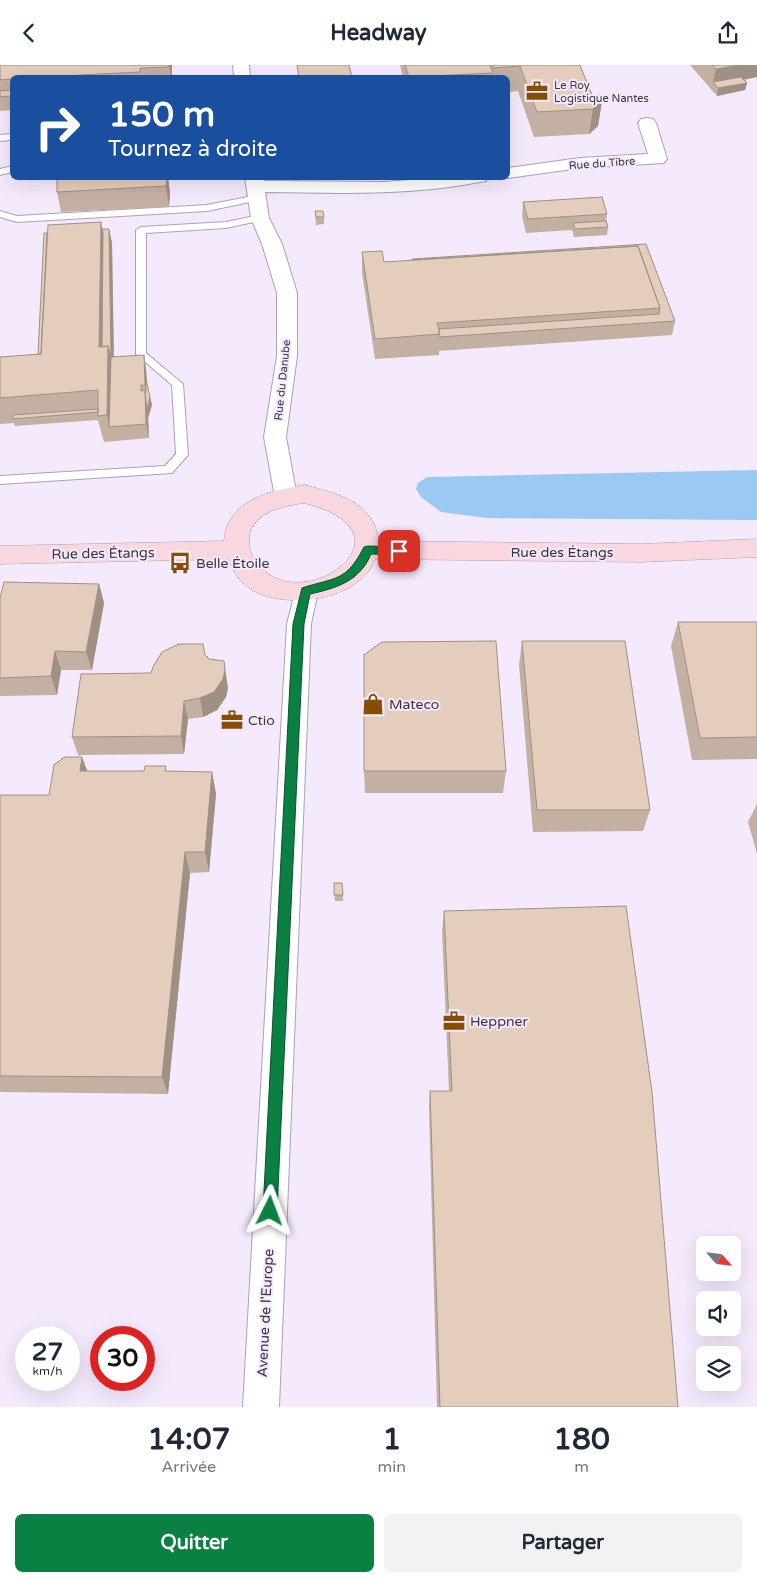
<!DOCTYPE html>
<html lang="fr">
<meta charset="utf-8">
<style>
body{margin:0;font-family:"Varela Round",sans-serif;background:#f2f2f3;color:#1f2937;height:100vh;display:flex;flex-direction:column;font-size:19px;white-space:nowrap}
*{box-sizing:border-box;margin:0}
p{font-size:16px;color:#747a83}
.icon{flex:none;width:28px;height:28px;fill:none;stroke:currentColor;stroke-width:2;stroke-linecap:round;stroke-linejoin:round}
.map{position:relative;height:1342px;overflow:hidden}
.side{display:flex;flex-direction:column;background:#fff;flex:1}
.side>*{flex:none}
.hud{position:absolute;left:10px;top:10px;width:500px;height:105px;border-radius:8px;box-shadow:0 5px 20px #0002;background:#1a4fa0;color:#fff;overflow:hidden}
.needle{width:32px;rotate:117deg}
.controls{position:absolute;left:696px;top:1171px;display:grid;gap:10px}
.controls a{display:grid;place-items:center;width:45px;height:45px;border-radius:8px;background:#fff;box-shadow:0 5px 20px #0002;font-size:25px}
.speed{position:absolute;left:15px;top:1261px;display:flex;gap:10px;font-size:25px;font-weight:700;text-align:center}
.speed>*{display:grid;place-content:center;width:65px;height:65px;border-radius:50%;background:#fff;box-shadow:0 5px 20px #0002;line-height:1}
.speed small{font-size:12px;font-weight:400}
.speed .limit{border:8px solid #d22;background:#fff;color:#111}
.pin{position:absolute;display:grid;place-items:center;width:42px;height:42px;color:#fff;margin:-21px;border-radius:10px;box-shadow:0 2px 8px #0006}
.me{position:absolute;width:55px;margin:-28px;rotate:3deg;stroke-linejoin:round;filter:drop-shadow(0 0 4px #0008)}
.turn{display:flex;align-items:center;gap:18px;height:105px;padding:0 15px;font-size:22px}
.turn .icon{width:65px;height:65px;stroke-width:2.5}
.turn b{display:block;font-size:35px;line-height:42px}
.eta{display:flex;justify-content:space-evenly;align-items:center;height:85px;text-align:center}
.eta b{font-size:30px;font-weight:700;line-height:35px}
.cta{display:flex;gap:10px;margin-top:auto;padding:10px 15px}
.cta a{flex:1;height:58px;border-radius:8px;background:#0b8043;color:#fff;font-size:20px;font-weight:700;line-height:58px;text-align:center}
.cta a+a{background:#f2f2f3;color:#1f2937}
header{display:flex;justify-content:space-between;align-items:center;height:65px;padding:0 15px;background:#fff;font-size:22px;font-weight:700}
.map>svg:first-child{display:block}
.water{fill:#9ac9f4}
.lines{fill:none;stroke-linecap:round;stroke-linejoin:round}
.service-casing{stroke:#aea0b6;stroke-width:2}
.minor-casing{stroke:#aea0b6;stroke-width:2}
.secondary-casing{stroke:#aea0b6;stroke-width:1}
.service{fill:#fff;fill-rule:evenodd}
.minor{fill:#fff;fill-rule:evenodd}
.secondary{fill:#f8d8de;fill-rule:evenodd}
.wall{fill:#c4b0a2}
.shaded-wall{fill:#a09084}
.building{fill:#e4cdbc;stroke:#a09084}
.route{fill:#0b8043;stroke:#07532c}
.labels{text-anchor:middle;stroke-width:4;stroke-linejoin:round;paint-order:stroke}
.far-poi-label{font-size:11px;fill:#3c363f;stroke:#f5eafd;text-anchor:start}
.far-street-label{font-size:11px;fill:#3c363f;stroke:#f5eafd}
.street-label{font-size:14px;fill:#3c363f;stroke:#f5eafd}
.poi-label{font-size:14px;fill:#3c363f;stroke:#f5eafd;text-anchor:start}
</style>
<header><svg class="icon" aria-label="back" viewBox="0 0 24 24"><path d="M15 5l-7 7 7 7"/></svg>Headway<svg class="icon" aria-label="share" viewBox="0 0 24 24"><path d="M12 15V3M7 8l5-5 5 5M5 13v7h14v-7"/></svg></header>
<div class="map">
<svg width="757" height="1342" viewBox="0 0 757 1342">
<rect width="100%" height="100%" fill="#f5eafd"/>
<!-- water -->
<path class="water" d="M 757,405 L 757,455 L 487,453 L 441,447 L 421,432 L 416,424 L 418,418 L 427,412 Z"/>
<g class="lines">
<!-- service casing -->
<g class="service-casing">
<path id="service" d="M 12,69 L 12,75 L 0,76 L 0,70 Z
M 12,101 L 12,107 L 0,110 L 0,104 Z
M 257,130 L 260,131 L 260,135 L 207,146 L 17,157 L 0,152 L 0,146 L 17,151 L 207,140 Z
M 260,150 L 263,151 L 263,155 L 226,163 L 146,168 L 146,288 L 183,319 L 188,390 L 172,408 L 0,419 L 0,411 L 165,401 L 176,389 L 172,320 L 136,289 L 136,165 L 141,162 L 226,157 Z"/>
</g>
<!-- minor casing -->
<g class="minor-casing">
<path id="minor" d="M 233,0 L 249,0 L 250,12 L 234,12 Z
M 647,53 L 653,54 L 656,58 L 667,94 L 664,98 L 580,103 L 508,113 L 504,112 L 508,112 L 508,103 L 580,93 L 648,89 L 638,58 L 641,54 Z
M 245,112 L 263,112 L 264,116 L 385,117 L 447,112 L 489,112 L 486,116 L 480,117 C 408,131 339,128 265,127 L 269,153 L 282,179 L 297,228 L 297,291 L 286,372 L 297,432 L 294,438 L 286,440 L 278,438 L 275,432 L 264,372 L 277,291 L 277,228 L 262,179 L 251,153 Z
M 306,517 L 315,520 L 318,526 L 311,559 L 279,1342 L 243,1342 L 287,559 L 297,520 Z"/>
</g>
<!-- secondary casing -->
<g class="secondary-casing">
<path id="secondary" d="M 304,420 C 337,428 373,437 379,476 L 641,479 L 757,474 L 757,492 L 641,497 L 375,494 C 360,536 286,545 252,525 C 241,518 233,506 228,494 L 0,499 L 0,481 L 224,476 C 227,435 271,426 304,420 ZM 304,438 C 420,466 309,550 262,504 C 254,497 250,489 249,478 C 247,448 282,441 304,438 Z"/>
</g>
<!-- service -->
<use href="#service" class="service"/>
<!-- minor -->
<use href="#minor" class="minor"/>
<!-- secondary -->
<use href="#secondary" class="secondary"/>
</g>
<!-- wall -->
<path class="wall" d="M 0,0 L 172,0 L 172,12 L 12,12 L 12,45 L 0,46 Z
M 400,0 L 580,0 L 592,30 L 602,36 L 598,61 L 589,69 L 534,72 L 518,26 L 508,27 L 508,12 L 403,12 Z
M 690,0 L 757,0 L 757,12 L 744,15 L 747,18 L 745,25 L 717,31 Z
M 508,47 L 510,54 L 508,74 Z
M 168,112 L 170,128 L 169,142 L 61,147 L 57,127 Z
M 523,137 L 607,149 L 606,156 L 608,162 L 607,170 L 574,172 L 572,165 L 526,168 L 522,151 Z
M 315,146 L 324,152 L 324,159 L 316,160 Z
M 102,164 L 109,164 L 112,178 L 114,292 L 144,290 L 146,304 L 147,318 L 152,340 L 148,353 L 148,351 L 149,373 L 104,377 L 98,355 L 15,361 L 14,358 L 0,359 L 0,292 L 38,289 Z
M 646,179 L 675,256 L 672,270 L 439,286 L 439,290 L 375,294 L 362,208 L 362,187 L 384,197 Z
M 99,519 L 104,538 L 92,605 L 61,605 L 57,630 L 0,631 L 0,533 Z
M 678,557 L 757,557 L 757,694 L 692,695 L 671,581 Z
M 522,576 L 650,745 L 643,766 L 533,767 L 519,600 Z
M 205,590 L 228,623 L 226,632 L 217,645 L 203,652 L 188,654 L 184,689 L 78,690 L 72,672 L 151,608 Z
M 82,692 L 87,706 L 212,707 L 216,729 L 209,807 L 190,808 L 168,1029 L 0,1027 L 0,730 L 49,730 Z
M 364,706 L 506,706 L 503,728 L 365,728 Z
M 757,739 L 757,789 L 748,757 Z
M 334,818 L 342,818 L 343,836 L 335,836 Z
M 444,846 L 678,1342 L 437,1342 L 429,1042 L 430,1026 L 449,1026 L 442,866 Z"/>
<!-- shaded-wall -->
<path class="shaded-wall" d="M 169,0 L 172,0 L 172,12 L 171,12 Z
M 739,0 L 757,0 L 757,12 L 741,15 L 713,17 L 716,4 Z
M 747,18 L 745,25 L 717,31 L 718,23 Z
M 602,36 L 598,61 L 589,69 L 593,44 Z
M 167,112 L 168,112 L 170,128 L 169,142 L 166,121 Z
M 101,157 L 106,182 L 105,293 L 99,282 Z
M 109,164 L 112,178 L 114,307 L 111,292 Z
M 108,281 L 114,307 L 109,362 L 107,350 Z
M 144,290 L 146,304 L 148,334 L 145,320 Z
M 145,325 L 148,340 L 150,332 L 152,340 L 148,353 L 148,351 L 149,373 L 146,359 Z
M 99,519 L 104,538 L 92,605 L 86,587 Z
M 55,586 L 61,605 L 57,630 L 51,611 Z
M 224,596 L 228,623 L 226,632 L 217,645 L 203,652 L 200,633 Z
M 184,636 L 188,654 L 184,689 L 181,671 Z
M 82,692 L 90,714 L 80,706 Z
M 212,707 L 216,729 L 209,807 L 205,787 Z
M 185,787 L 190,808 L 168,1029 L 162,1012 Z"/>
<!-- building -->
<path class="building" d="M 0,0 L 169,0 L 169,2 L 140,3 L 140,7 L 42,12 L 12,12 L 12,14 L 0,15 Z
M 297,0 L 349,0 L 352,12 L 299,12 Z
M 405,0 L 490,0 L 493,8 L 409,12 Z
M 493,0 L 580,0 L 592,30 L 602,30 L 602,36 L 593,44 L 537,47 L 520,1 L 493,3 Z
M 712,0 L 739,0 L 716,4 Z
M 741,12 L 747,18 L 718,23 L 713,17 Z
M 12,25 L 12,31 L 0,32 L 0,26 Z
M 508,47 L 510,54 L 508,54 Z
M 76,112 L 167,112 L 166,121 L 57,127 L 57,114 Z
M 602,132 L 607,149 L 528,154 L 523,137 Z
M 315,146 L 323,146 L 324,152 L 316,152 Z
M 606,156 L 608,162 L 575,164 L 573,158 Z
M 101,157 L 99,282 L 108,281 L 107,350 L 98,351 L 98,325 L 0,333 L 0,292 L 41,289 L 48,160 Z
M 102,164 L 109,164 L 111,292 L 144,290 L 145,320 L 141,320 L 141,326 L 145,325 L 146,359 L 109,362 L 111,292 L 108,281 L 102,282 L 103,168 Z
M 44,168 L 47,168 L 41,289 L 38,289 Z
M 646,179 L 675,256 L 439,272 L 439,264 L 659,249 L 660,243 L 638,181 L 412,195 L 412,194 Z
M 638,181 L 660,243 L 437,258 L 440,269 L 375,274 L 362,187 L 382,186 L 384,197 Z
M 146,314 L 150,332 L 147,345 L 145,327 L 146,327 Z
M 98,344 L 98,347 L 13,354 L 13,350 Z
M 4,517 L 99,519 L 86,587 L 55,586 L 51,611 L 0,613 L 0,533 Z
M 678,557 L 757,557 L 757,672 L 700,673 Z
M 496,576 L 506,706 L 364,706 L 364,590 L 382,577 Z
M 522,576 L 625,576 L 650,745 L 537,745 Z
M 179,579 L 203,579 L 205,590 L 209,594 L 224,596 L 225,605 L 223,614 L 214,627 L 200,633 L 184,636 L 181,671 L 72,672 L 81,609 L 151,608 L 153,602 L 162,587 Z
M 65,692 L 82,692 L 80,706 L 144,706 L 145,701 L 166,701 L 165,706 L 212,707 L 205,787 L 185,787 L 162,1012 L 0,1011 L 0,730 L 49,730 L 54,700 Z
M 334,818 L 342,818 L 343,830 L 334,830 Z
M 626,841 L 652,1027 L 678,1342 L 440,1342 L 430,1026 L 452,1026 L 444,846 Z"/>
<!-- route -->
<path class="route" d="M 368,481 L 399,482 L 404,486 L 399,490 L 371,489 C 360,516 337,523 310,529 L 304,559 L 277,1146 L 275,1151 L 270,1153 L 265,1151 L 263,1146 L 293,559 L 302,523 C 336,512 346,517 364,482 Z"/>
<!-- icons -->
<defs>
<g id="office-bare" transform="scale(1.725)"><path d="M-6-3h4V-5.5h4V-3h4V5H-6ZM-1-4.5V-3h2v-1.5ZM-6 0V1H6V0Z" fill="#874d05" stroke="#f5eafd" stroke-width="2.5" paint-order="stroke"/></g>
<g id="bus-bare" transform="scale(1.725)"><path d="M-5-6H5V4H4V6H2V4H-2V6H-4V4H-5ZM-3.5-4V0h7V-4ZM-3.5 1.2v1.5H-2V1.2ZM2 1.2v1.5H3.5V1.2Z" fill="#874d05" stroke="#f5eafd" stroke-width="2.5" paint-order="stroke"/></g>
<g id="shop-bare" transform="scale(1.725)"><path d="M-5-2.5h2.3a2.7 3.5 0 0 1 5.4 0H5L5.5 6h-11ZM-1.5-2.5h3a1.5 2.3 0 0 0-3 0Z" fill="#874d05" stroke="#f5eafd" stroke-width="2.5" paint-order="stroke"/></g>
</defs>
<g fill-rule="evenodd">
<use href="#office-bare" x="537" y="26"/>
<use href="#bus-bare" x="180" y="498"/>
<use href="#shop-bare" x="373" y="639"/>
<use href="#office-bare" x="232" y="655"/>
<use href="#office-bare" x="454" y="956"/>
</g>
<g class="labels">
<!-- far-poi labels -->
<g class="far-poi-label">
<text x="554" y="24">Le Roy<tspan x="554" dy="13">Logistique Nantes</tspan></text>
</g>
<!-- far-street labels -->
<g class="far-street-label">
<text transform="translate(602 98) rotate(-4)" y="4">Rue du Tibre</text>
<text transform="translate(282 315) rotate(-84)" y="4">Rue du Danube</text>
</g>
<!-- street labels -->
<g class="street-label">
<text x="562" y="492">Rue des Étangs</text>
<text transform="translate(103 488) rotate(-1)" y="5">Rue des Étangs</text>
<text transform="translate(265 1248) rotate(-87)" y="5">Avenue de l'Europe</text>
</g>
<!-- poi labels -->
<g class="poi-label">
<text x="196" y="503">Belle Étoile</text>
<text x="389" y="644">Mateco</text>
<text x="248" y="660">Ctio</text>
<text x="470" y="961">Heppner</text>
</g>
</g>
</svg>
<div class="controls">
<a><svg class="needle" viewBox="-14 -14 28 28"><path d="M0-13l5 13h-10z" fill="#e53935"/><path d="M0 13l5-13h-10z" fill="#747a83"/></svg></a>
<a><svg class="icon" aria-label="sound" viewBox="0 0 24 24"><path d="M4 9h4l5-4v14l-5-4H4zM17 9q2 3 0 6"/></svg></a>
<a><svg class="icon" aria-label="layers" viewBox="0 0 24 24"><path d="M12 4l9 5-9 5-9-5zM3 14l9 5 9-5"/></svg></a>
</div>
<div class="speed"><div>27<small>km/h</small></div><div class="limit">30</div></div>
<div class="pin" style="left:399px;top:486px;background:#d93025"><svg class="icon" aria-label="arrive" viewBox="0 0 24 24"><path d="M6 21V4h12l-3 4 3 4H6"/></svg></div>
<svg class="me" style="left:270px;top:1146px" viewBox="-20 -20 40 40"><path d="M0-17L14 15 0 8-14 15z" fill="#0b8043" stroke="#fff" stroke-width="4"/></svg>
<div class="hud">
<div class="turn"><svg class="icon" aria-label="right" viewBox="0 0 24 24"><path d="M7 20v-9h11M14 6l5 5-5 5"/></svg><div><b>150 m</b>Tournez à droite</div></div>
</div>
</div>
<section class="side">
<div class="eta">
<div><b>14:07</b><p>Arrivée</p></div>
<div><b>1</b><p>min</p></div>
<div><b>180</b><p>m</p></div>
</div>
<div class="cta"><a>Quitter</a><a>Partager</a></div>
</section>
